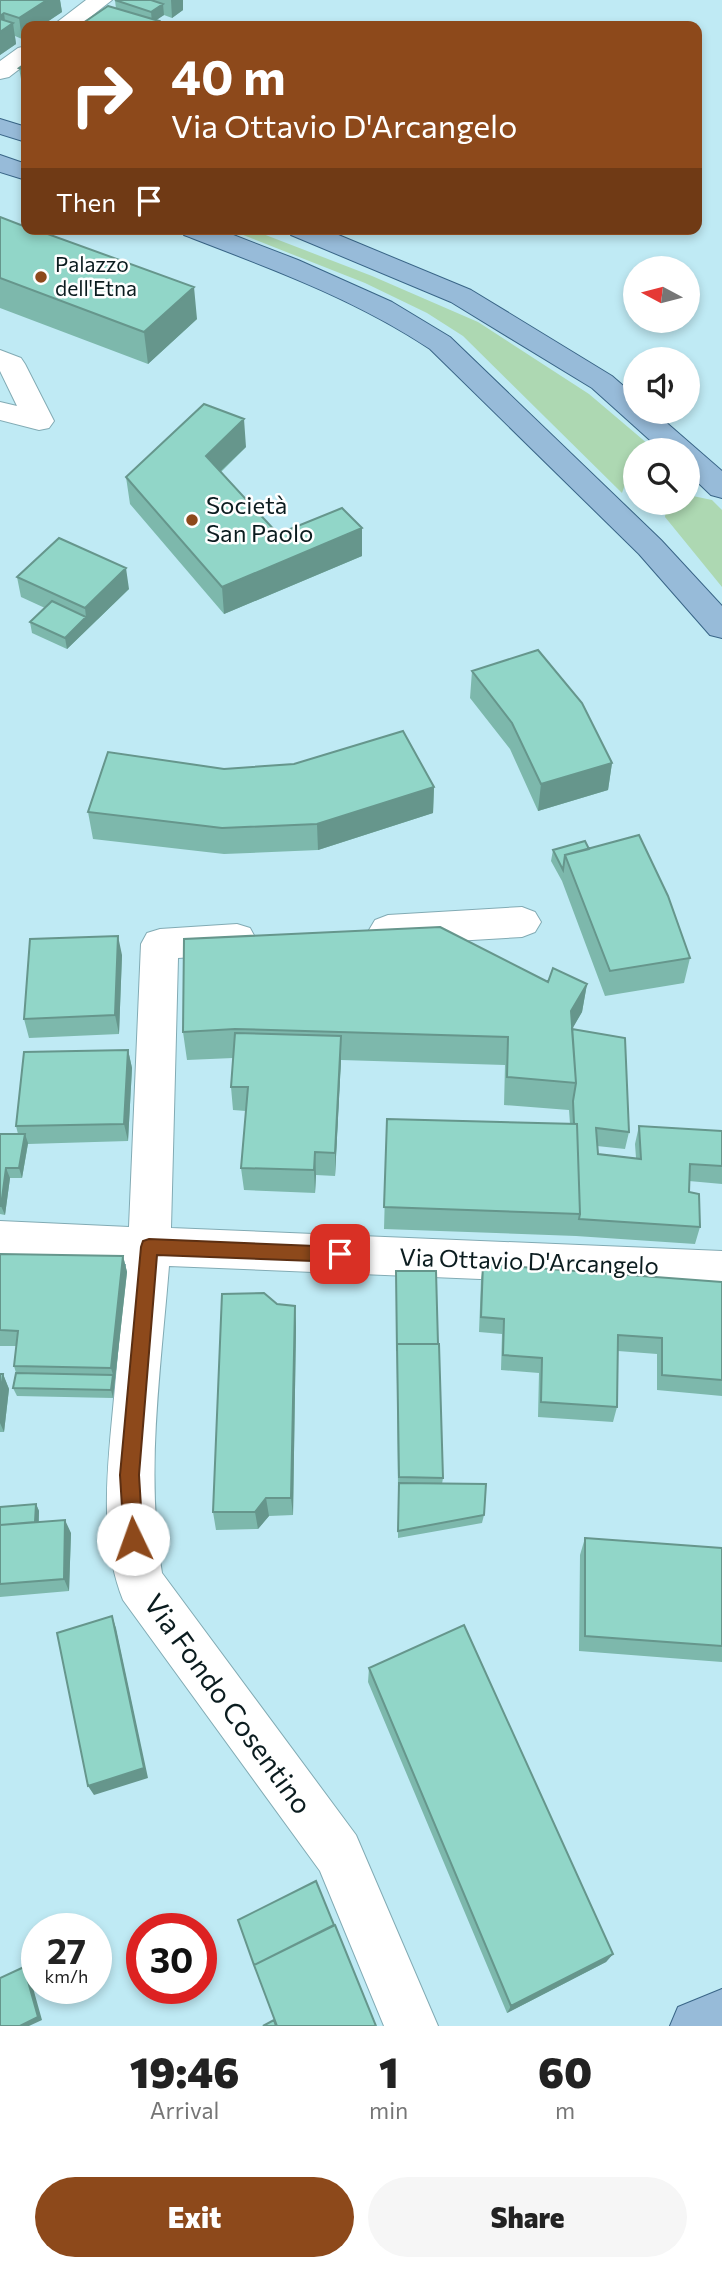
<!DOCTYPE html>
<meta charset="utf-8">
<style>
body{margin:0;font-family:Commissioner,sans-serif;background:#f6f6f6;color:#222;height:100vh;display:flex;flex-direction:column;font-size:26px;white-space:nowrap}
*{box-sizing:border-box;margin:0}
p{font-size:23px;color:#767676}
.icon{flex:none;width:38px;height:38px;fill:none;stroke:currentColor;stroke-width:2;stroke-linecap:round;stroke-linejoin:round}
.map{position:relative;height:2026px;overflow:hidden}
.sheet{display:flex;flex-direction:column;background:#fff;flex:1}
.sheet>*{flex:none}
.guide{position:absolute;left:21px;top:21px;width:681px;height:214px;border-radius:14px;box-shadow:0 4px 10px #0003;background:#8d491b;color:#fff;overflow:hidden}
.needle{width:46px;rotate:277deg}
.controls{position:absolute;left:623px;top:256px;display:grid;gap:14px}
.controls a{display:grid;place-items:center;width:77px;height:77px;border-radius:50%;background:#fff;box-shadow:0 4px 10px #0003;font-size:35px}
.speed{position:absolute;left:21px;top:1913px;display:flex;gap:14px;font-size:35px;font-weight:700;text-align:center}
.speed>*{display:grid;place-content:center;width:91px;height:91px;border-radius:50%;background:#fff;box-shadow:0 4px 10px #0003;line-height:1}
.speed small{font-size:18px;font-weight:400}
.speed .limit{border:10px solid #d22;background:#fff;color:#111}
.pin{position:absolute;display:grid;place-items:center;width:60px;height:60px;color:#fff;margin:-30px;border-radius:14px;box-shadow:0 4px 10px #0006}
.me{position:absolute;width:77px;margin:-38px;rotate:357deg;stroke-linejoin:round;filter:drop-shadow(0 0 5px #0008)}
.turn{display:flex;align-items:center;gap:24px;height:147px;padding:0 35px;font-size:32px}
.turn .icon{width:91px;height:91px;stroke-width:2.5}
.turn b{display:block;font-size:49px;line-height:60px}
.then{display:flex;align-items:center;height:66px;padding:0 35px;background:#0003;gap:14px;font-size:26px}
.eta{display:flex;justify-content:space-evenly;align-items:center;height:119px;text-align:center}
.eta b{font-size:42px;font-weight:800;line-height:49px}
.primary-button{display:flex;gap:14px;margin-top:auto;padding:14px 35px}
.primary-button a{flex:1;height:80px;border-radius:42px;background:#8d491b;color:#fff;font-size:28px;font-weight:800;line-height:80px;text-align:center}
.primary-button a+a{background:#f6f6f6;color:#222}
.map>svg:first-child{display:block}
.green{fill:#add8b2}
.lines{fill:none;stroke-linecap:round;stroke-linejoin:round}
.minor-casing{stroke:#82abb4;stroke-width:2}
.major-casing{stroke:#396587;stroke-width:2}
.minor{fill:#fff;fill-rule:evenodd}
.major{fill:#97bbd9;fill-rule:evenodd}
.wall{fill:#7db8ac}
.shaded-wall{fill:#66968c}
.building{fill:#91d6c8;stroke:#66968c;stroke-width:2}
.route{fill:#8d491b;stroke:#5c2f12;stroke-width:2}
.poi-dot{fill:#8d491b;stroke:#fff;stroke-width:2.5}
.labels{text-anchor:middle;stroke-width:5;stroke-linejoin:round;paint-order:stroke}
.far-poi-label{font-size:21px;fill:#0b1c1f;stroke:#fff;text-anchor:start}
.poi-label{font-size:24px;fill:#0b1c1f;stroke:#fff;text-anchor:start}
.street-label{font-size:24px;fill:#0b1c1f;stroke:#fff}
.near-street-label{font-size:28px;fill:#0b1c1f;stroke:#fff}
</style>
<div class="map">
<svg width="722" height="2026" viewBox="0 0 722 2026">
<rect width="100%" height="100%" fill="#bfeaf4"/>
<!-- green -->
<path class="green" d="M 228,229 L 250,229 L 372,276 L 478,322 L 589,394 L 655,450 L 635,450 L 635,472 L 628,476 L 622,493 L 463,336 L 427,313 L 365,283 Z
M 688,495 L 712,500 L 722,510 L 722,587 L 665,517 L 667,502 L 688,502 Z"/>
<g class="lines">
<!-- minor casing -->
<g class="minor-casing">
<path id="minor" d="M 86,0 L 112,0 L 79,26 L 52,26 Z
M 26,46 L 26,64 L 9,77 L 0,79 L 0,61 L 18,48 Z
M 0,350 L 21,358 L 25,364 L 54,421 L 49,428 L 39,430 L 0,420 L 0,402 L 17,406 L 0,371 Z
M 522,907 L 535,912 L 541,922 L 535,932 L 522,937 L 388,945 L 375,940 L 369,930 L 375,920 L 388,915 Z
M 237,924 L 250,928 L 256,939 L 250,950 L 237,954 L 178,958 L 171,1228 L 722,1251 L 722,1289 L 169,1266 C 161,1368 145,1472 162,1573 L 356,1835 L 438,2026 L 384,2026 L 320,1871 L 123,1600 C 98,1538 108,1463 114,1398 C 118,1353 122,1309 126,1264 L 0,1259 L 0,1221 L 129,1227 L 141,944 L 147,933 L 160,929 Z"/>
</g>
<!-- major casing -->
<g class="major-casing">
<path id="major" d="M 0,119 L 26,127 L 26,142 L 0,134 Z
M 0,155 L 26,164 L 26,180 L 0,172 Z
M 180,229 L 218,229 L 298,260 L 392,302 L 450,337 L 661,540 L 722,606 L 722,638 L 710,635 L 639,554 L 430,349 C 353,298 269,268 184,235 Z
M 287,229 L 324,229 L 471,290 L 612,376 L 635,396 L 635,411 L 653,411 L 722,471 L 722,498 L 711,495 L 688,473 L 688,450 L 661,450 L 592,388 L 451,302 L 291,235 Z
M 722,1989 L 722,2026 L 670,2026 L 678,2007 Z"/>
</g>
<!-- minor -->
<use href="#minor" class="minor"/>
<!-- major -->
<use href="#major" class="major"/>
</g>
<!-- wall -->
<path class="wall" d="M 0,0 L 60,0 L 62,12 L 41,26 L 26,26 L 22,39 L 15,36 L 16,44 L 0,55 Z
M 115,0 L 183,0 L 183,10 L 172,18 L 164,15 L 156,20 L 159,21 L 159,26 L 64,26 L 80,25 L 116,9 Z
M 26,63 L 26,81 L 21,79 L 19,68 Z
M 0,217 L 197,319 L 148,364 L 0,308 Z
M 246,447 L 221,472 L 278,534 L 362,556 L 224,614 L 130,504 L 126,477 Z
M 17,577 L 129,589 L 67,649 L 32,633 L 30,622 L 45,608 L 21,597 Z
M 472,671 L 612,763 L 608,790 L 538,811 L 510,749 L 470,698 Z
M 224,769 L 434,787 L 433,813 L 318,850 L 224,854 L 93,839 L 88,812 Z
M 589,849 L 690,958 L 684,983 L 605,996 L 562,881 L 551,861 L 553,850 Z
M 122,955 L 119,1034 L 29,1038 L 24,1019 Z
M 548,982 L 587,984 L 582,1012 L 572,1028 L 629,1132 L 625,1149 L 597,1146 L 598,1154 L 636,1158 L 635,1144 L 639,1126 L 722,1131 L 722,1184 L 689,1181 L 689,1192 L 700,1227 L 695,1244 L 576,1236 L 384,1229 L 387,1119 L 570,1124 L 569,1110 L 504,1105 L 505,1065 L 341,1060 L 335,1176 L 316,1175 L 315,1193 L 244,1190 L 241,1168 L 246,1111 L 233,1110 L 231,1087 L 233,1058 L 187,1060 L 183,1032 Z
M 128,1050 L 132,1068 L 128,1141 L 28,1144 L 22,1178 L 10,1178 L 5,1215 L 0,1214 L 0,1134 L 18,1134 L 16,1126 Z
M 0,1254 L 123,1256 L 127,1272 L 113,1398 L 17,1396 L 13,1388 L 16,1373 L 14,1366 L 16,1346 L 0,1346 Z
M 483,1264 L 722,1282 L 722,1396 L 657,1390 L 657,1354 L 618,1351 L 617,1407 L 613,1422 L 538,1417 L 539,1373 L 501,1370 L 502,1334 L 479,1332 L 481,1280 Z
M 396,1280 L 443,1478 L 442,1484 L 484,1515 L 482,1523 L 398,1538 L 398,1491 Z
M 277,1304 L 295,1306 L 296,1327 L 293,1515 L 269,1516 L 258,1529 L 216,1530 L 213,1512 Z
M 0,1374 L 3,1374 L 9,1389 L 4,1432 L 0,1432 Z
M 36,1504 L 39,1511 L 39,1522 L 71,1533 L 69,1591 L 0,1597 L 0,1507 Z
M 585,1538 L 722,1548 L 722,1662 L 579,1651 L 580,1555 Z
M 369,1668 L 613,1954 L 606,1962 L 507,2013 L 368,1682 Z"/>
<!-- shaded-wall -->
<path class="shaded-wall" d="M 47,0 L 60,0 L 62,12 L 41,26 L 26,26 L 26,36 L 22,39 L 19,18 Z
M 171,0 L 183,0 L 183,10 L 172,18 Z
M 163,4 L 164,15 L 152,23 L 151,12 Z
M 4,13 L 6,28 L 13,23 L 16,44 L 0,55 L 0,16 Z
M 194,287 L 197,319 L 148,364 L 144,332 Z
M 244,419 L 246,447 L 208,483 L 206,456 Z
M 362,528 L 362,556 L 224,614 L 222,587 Z
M 126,568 L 129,589 L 67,649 L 65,638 L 86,617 L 85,608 Z
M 612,763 L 608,790 L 538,811 L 541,784 Z
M 434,787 L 433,813 L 318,850 L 317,824 Z
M 118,936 L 122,955 L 119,1034 L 115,1015 Z
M 587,984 L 582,1012 L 570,1033 L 571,1011 Z
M 341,1036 L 341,1060 L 335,1176 L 335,1153 Z
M 128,1050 L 132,1068 L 128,1141 L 124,1124 Z
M 25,1134 L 28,1143 L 22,1178 L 19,1168 Z
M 315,1152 L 316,1175 L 315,1193 L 314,1170 Z
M 6,1168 L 10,1178 L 5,1215 L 1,1206 Z
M 123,1256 L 127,1272 L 113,1398 L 111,1390 L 113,1375 L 111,1368 Z
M 295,1306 L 296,1327 L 293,1515 L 291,1498 Z
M 3,1374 L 9,1389 L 4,1432 L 0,1423 L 0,1398 Z
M 266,1498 L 269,1516 L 258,1529 L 255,1512 Z
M 36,1504 L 39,1511 L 38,1535 L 35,1528 Z
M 65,1520 L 71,1533 L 69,1591 L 64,1579 Z
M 112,1616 L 116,1628 L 148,1778 L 94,1795 L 88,1786 Z
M 613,1954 L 606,1962 L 507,2013 L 511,2006 Z
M 24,1967 L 28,1970 L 42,2020 L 29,2026 L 20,2026 Z"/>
<!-- building -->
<path class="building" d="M 0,0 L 47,0 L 19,18 L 4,13 L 0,16 Z
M 115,0 L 151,0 L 163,4 L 151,12 Z
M 108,6 L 159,21 L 152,26 L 84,26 L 80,25 Z
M 0,19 L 13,23 L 0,32 Z
M 71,22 L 84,26 L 64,26 Z
M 26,63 L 26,70 L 19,68 Z
M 0,217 L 26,227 L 26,229 L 34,229 L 194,287 L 144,332 L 0,278 Z
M 204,404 L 244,419 L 206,456 L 278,534 L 342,508 L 362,528 L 222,587 L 126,477 Z
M 59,538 L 126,568 L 85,608 L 17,577 Z
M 52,601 L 86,617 L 65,638 L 30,622 Z
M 538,650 L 582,703 L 612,763 L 541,784 L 512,723 L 472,671 Z
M 403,731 L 434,787 L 317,824 L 222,828 L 88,812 L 108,752 L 224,769 L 294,764 Z
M 639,835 L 668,896 L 690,958 L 610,971 L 565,855 Z
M 585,841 L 589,849 L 565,855 L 563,870 L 553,850 Z
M 440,927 L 548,982 L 553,968 L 587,984 L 571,1011 L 576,1083 L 507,1077 L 508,1037 L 235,1029 L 183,1032 L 184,939 Z
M 118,936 L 115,1015 L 24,1019 L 30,939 Z
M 572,1029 L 625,1038 L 629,1132 L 596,1128 L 598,1154 L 641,1159 L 639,1126 L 722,1131 L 722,1166 L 690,1164 L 689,1192 L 699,1194 L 700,1227 L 579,1219 L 580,1214 L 577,1124 L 574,1124 L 573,1101 L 576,1083 Z
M 235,1033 L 341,1036 L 335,1153 L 315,1152 L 314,1170 L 241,1168 L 248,1087 L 231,1087 Z
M 128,1050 L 124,1124 L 16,1126 L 24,1052 Z
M 387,1119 L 577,1124 L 580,1214 L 384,1207 Z
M 0,1134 L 25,1134 L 19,1168 L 6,1168 L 1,1206 L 0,1206 Z
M 0,1254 L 123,1256 L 111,1368 L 14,1366 L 18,1331 L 0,1330 Z
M 483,1264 L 722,1282 L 722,1380 L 662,1375 L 662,1338 L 618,1335 L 617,1407 L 541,1402 L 542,1358 L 503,1355 L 504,1319 L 481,1317 Z
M 396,1271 L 436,1271 L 438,1344 L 397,1344 L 397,1351 Z
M 264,1293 L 277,1304 L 295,1306 L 291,1498 L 266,1498 L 255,1512 L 213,1512 L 222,1294 Z
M 397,1344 L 439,1344 L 443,1478 L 399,1477 Z
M 16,1373 L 113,1375 L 111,1390 L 13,1388 Z
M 0,1374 L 3,1374 L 0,1398 Z
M 399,1483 L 486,1484 L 484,1515 L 398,1531 Z
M 36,1504 L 35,1522 L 0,1525 L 0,1507 Z
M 65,1520 L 64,1579 L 0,1584 L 0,1525 Z
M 585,1538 L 722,1548 L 722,1646 L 585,1636 Z
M 112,1616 L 144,1768 L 88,1786 L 57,1633 Z
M 464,1625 L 613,1954 L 511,2006 L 369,1668 Z
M 316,1881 L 334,1925 L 254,1965 L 238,1920 Z
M 335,1925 L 376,2026 L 277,2026 L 254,1965 Z
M 24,1967 L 38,2017 L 20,2026 L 0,2026 L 0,1978 Z
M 274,2020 L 276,2026 L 263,2026 Z"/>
<!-- route -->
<path class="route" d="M 149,1239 L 340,1247 L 346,1249 L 349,1254 L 346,1260 L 340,1262 L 157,1255 L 139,1475 L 143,1539 L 140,1546 L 133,1548 L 126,1546 L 124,1539 L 120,1475 L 141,1247 L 143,1241 Z"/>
<!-- markers -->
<g class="poi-dot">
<circle cx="41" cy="277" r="7"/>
<circle cx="192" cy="520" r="7"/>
</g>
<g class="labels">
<!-- far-poi labels -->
<g class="far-poi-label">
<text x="55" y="272">Palazzo<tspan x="55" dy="24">dell'Etna</tspan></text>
</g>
<!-- poi labels -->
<g class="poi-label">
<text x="206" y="514">Società<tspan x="206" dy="28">San Paolo</tspan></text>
</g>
<!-- street labels -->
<g class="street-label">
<text transform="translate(529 1262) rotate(2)" y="8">Via Ottavio D'Arcangelo</text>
</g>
<!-- near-street labels -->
<g class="near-street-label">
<text transform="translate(228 1704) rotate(54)" y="10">Via Fondo Cosentino</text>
</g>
</g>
</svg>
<div class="controls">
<a><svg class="needle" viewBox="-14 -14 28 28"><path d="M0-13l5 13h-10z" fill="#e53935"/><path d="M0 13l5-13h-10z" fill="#767676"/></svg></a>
<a><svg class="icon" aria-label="sound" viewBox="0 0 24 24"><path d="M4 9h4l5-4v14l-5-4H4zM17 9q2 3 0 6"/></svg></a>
<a><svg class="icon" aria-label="search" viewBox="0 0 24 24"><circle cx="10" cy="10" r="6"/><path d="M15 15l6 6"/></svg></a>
</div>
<div class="speed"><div>27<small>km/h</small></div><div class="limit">30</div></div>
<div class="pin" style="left:340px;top:1254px;background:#d93025"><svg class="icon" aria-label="arrive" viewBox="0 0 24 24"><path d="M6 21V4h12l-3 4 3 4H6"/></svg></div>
<svg class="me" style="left:133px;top:1539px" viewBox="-20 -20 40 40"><circle r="19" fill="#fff"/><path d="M0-13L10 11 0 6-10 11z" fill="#8d491b"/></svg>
<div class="guide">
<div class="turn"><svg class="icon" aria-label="right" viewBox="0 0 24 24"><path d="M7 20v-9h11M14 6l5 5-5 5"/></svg><div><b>40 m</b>Via Ottavio D'Arcangelo</div></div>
<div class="then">Then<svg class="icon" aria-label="arrive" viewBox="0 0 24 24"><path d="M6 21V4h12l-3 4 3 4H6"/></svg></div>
</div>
</div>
<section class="sheet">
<div class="eta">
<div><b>19:46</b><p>Arrival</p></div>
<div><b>1</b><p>min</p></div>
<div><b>60</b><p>m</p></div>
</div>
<div class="primary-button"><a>Exit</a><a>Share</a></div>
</section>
